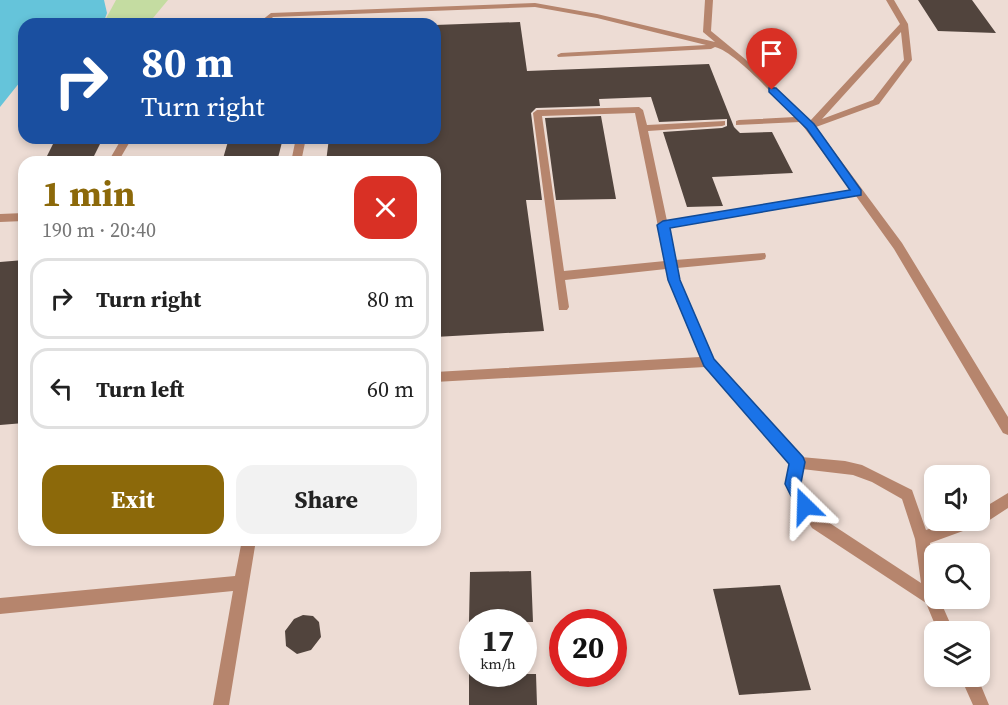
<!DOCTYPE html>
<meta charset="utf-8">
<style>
body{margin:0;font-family:"Source Serif 4",serif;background:#f2f2f2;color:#222;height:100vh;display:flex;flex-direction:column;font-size:22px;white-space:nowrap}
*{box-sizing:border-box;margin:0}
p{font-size:20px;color:#767676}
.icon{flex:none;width:33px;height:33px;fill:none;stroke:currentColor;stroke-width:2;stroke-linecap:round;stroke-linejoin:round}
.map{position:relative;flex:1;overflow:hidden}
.drawer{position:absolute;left:18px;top:156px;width:423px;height:390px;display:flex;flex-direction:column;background:#fff;border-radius:18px;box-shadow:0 3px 9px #0003}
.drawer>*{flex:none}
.guide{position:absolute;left:18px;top:18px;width:423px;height:126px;border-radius:18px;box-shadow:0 3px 9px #0003;background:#1a4fa0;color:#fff;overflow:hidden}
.fabs{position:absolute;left:924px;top:465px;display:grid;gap:12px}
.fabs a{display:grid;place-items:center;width:66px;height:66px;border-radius:12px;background:#fff;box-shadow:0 3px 9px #0003;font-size:30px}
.speed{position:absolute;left:459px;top:609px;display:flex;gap:12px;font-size:30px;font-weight:700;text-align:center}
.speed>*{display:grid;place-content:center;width:78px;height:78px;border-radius:50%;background:#fff;box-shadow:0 3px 9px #0003;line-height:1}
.speed small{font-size:15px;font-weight:400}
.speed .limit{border:9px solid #d22;background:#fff;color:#111}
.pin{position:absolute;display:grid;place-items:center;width:51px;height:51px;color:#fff;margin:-62px -26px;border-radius:50% 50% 50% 0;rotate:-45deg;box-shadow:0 0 6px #0007}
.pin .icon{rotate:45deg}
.me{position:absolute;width:66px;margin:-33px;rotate:338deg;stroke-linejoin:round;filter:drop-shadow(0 0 4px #0008)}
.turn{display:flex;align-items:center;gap:21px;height:126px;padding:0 24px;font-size:27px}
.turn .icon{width:78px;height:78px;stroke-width:2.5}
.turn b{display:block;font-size:42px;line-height:51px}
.round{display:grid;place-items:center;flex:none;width:63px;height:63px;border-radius:18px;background:#f2f2f2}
.headline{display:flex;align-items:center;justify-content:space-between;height:102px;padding:0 24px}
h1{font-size:36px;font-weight:700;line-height:45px;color:#8c690a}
.action{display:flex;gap:12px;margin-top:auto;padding:12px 24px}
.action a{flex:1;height:69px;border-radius:18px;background:#8c690a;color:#fff;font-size:24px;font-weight:700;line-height:69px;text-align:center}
.action a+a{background:#f2f2f2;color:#222}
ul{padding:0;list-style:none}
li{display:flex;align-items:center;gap:18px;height:81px;margin:0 12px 9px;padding:0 12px;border:3px solid #e0e0e0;border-radius:18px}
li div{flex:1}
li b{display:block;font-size:22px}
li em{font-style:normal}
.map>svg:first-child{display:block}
.green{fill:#c4dca1}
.water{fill:#65c4da}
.building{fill:#51443d}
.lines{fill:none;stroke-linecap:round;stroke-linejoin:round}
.service{fill:#b6856d;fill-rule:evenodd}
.route{fill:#1a73e8;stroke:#114b97;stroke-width:1.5}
</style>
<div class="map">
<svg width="1008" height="705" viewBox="0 0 1008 705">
<rect width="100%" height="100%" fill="#eddcd4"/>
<!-- green -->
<path class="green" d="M 116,0 L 168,0 L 148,24 L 103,24 Z"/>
<!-- water -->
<path class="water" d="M 0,0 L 104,0 L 107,13 L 103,24 L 24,24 L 24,77 L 0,107 Z"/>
<!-- building -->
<path class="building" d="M 918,0 L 972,0 L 996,33 L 938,31 Z
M 520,22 L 527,71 L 709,64 L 734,127 L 740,133 L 772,132 L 793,173 L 712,177 L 723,206 L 687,207 L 663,132 L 722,128 L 727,126 L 727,119 L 659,122 L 651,97 L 599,99 L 600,106 L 536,108 L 531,113 L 542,200 L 526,200 L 544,331 L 435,337 L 435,162 L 326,162 L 329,138 L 435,138 L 435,25 Z
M 601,116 L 616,199 L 556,200 L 545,118 Z
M 56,138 L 103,138 L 91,162 L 44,162 Z
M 229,138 L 283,138 L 277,162 L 222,162 Z
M 24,260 L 24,423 L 0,425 L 0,262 Z
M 531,571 L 533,622 L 469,622 L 470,572 Z
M 780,585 L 811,690 L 739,695 L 713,589 Z
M 303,615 L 313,616 L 319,622 L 321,637 L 311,650 L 297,654 L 286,646 L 285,631 L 294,619 Z
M 469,674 L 536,674 L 537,705 L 469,705 Z"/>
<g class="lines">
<!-- service -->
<path class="service" d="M 705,0 L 713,0 L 711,31 L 745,59 L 810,121 L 900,24 L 886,0 L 894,0 L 908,24 L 912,60 L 879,104 L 816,127 L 902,243 L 1008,417 L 1008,435 L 1003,433 L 894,249 L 856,196 L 668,228 L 675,260 L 765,253 L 766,256 L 765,259 L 761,260 L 677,268 L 680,280 L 713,359 L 801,457 L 845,461 L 862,465 L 912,490 L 926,530 L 954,520 L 980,520 L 980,510 L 1008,493 L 1008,508 L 985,523 L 930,543 L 934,572 L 934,598 L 939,598 L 954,632 L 938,632 L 926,603 L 812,528 L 786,484 L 790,464 L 705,367 L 435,382 L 435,372 L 700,357 L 668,280 L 666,269 L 565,280 L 569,307 L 567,310 L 559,310 L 533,113 L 537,110 L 639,107 L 643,110 L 647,125 L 725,121 L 725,125 L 722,126 L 648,131 L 667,221 L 851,190 L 800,122 L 736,125 L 736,121 L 739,120 L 795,117 C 778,100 736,52 715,47 L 711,49 L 558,57 L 557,55 L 561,53 L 706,45 L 597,18 L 535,7 L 273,17 L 266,24 L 257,24 L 271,13 L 535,3 L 597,14 L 715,42 L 703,32 ZM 901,32 L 904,60 L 873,100 L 822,119 ZM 635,113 L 665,261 L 564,271 L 542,116 ZM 802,469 L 853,475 L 872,482 L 902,499 L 915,539 L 921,583 L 822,518 L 800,483 Z
M 122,138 L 132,138 L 118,162 L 108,162 Z
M 296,138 L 306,138 L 301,162 L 291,162 Z
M 24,213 L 24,221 L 0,222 L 0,214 Z
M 242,540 L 256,540 L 229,705 L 213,705 L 233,591 L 0,614 L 0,598 L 235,576 Z
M 960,676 L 977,676 L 989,705 L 973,705 Z"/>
</g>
<!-- route -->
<path class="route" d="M 769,88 L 776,88 L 814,124 L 861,190 L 861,195 L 670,228 L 680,280 L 714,359 L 803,457 L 805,462 L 801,483 L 813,506 L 811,512 L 805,514 L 799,512 L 785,484 L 789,464 L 704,366 L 668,280 L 657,225 L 663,221 L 850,190 L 807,129 L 769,92 Z"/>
</svg>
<div class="fabs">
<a><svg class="icon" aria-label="sound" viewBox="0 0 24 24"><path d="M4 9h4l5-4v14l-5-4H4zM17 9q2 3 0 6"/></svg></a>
<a><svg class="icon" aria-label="search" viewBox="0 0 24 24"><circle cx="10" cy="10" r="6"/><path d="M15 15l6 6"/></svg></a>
<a><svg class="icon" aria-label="layers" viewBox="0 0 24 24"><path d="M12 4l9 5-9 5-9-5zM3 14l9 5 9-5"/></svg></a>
</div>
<div class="speed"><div>17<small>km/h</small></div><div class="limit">20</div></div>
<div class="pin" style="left:772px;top:90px;background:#d93025"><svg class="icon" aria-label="arrive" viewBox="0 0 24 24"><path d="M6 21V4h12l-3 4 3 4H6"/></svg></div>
<svg class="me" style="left:805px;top:506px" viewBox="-20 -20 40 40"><path d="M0-17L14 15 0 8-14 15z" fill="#1a73e8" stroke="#fff" stroke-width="4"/></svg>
<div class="guide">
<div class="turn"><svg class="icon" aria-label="right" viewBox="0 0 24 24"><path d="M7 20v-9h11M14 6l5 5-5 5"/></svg><div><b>80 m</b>Turn right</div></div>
</div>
<section class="drawer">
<div class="headline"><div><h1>1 min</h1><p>190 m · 20:40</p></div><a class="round" style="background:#d93025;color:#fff"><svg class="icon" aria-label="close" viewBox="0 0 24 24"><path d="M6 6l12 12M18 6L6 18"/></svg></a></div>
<ul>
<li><svg class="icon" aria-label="right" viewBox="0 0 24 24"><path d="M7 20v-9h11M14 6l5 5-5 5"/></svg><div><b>Turn right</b></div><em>80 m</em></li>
<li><svg class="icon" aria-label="left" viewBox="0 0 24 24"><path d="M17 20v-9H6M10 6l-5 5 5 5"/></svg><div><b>Turn left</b></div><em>60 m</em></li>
</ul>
<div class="action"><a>Exit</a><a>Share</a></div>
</section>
</div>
